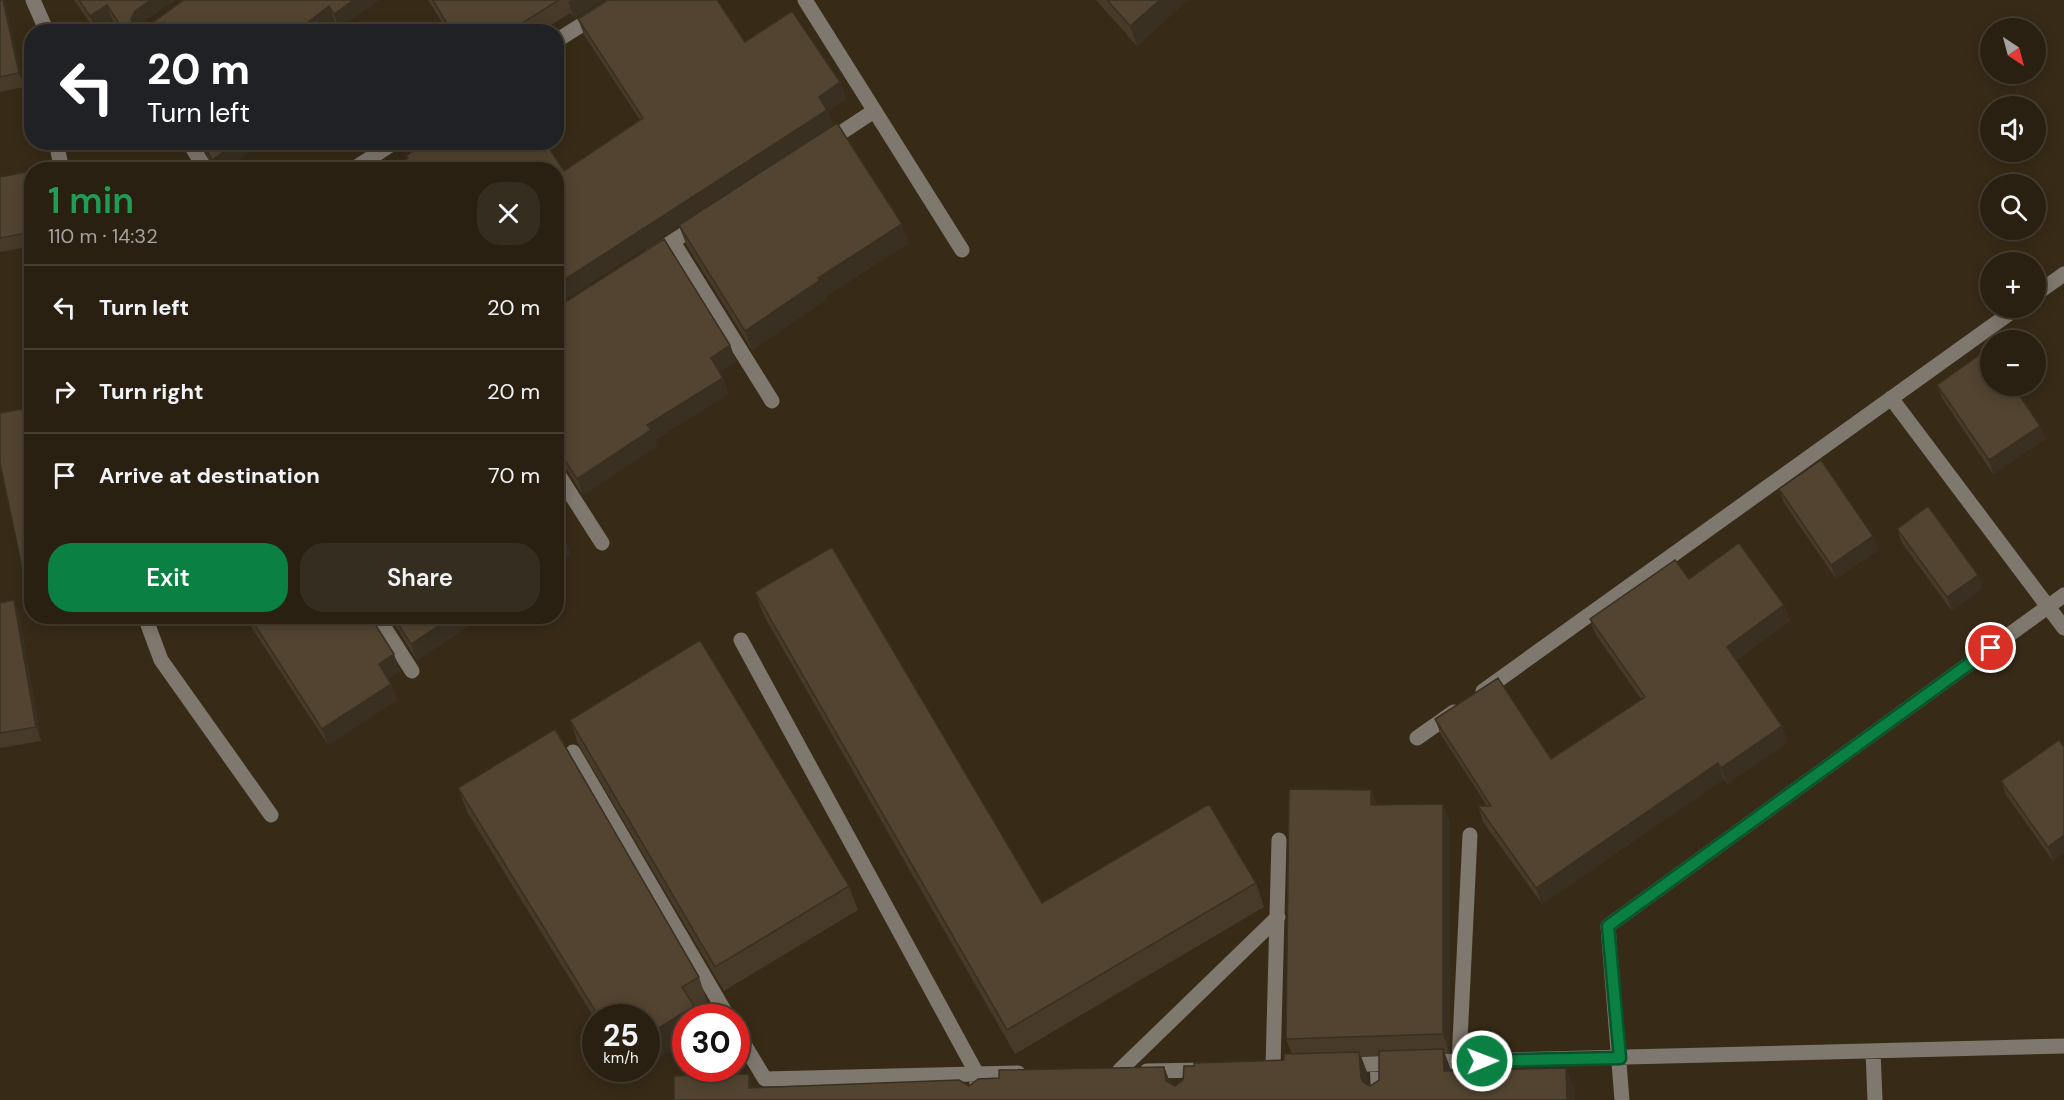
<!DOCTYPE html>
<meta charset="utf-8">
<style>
body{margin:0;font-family:"DM Sans",sans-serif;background:#352d1f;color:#f1f3f6;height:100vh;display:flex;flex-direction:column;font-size:22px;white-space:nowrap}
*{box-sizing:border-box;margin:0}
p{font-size:20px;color:#a5a39f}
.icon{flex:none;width:33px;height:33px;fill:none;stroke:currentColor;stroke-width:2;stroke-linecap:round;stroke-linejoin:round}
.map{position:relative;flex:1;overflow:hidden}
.side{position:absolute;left:24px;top:162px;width:540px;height:462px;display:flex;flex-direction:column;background:#292011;border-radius:24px;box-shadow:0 3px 15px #0003,0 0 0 2px #453e31}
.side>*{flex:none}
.top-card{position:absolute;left:24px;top:24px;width:540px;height:126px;border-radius:24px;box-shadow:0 3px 15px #0003,0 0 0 2px #453e31;background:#202124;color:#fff;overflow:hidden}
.needle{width:39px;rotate:144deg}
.tools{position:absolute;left:1980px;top:18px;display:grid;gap:12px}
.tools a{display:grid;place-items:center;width:66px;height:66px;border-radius:50%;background:#292011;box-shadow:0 3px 15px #0003,0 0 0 2px #453e31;font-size:30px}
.speed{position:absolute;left:582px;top:1004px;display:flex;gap:12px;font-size:30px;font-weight:700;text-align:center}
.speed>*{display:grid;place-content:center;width:78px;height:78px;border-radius:50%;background:#292011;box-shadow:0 3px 15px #0003,0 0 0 2px #453e31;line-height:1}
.speed small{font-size:15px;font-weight:400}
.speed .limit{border:9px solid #d22;background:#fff;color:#111}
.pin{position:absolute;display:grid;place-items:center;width:51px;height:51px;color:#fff;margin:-26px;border:3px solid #fff;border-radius:50%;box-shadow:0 2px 6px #0007}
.me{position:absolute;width:66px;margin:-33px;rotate:89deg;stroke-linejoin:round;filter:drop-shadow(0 0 4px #0008)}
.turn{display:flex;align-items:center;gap:21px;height:126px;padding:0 24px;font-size:27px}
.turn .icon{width:78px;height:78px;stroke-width:2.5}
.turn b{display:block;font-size:42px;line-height:51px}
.round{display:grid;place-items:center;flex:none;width:63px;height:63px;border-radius:24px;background:#352d1f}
.head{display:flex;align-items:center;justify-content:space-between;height:102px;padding:0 24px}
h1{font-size:36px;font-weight:600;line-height:45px;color:#1e9e55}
.button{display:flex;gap:12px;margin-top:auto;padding:12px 24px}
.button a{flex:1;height:69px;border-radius:24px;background:#0b8043;color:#fff;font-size:24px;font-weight:600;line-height:69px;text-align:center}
.button a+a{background:#352d1f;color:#f1f3f6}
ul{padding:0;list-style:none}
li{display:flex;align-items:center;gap:18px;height:84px;padding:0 24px;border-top:2px solid #453e31}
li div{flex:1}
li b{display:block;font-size:22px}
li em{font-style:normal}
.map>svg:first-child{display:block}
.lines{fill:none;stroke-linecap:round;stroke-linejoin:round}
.minor{stroke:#7f786e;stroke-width:15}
.wall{fill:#473a29;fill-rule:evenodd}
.shaded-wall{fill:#393022}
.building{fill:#524430;stroke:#393022;stroke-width:1.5}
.route-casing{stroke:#07532c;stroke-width:15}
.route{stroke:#0b8043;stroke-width:10}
</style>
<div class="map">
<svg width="2064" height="1100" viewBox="0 0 2064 1100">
<rect width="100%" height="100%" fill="#372b17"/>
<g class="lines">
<!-- minor -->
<path class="minor" d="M 33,0 L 47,32
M 805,0 L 962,250
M 556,41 L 621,0
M 56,142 L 62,170
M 189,142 L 206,170
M 827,142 L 874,111
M 352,170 L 395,142
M 673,242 L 772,401
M 650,256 L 698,225
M 2036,294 L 2064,274
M 1891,398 L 2064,628
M 556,471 L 602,543
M 148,616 L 148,625 L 161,660 L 271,815
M 377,616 L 412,671
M 741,640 L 977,1074 L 977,1100
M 1483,691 L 2017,308
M 1417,738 L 1454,712
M 573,752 L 728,1017
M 736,1031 L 765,1079 L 1018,1073
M 1873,1051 L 1875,1100
M 1459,1061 L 1470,835
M 1429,1062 L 2064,1046
M 1377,1064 L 1379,1100
M 1345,1065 L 1399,1063
M 1273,1067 L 1279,840
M 1120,1070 L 1278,917
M 1147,1071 L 1204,1070
M 1622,1100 L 1608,926 L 2064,595"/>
</g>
<!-- wall -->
<path class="wall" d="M 0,0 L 24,87 L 0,92 Z
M 74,0 L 175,0 L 140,24 L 139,27 L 141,28 L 379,0 L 339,28 L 334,20 L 318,32 L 121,32 L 112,19 L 95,30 Z
M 428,0 L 603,0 L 574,18 L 570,13 L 540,32 L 448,32 Z
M 1096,0 L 1188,0 L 1137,46 Z
M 578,19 L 745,42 L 840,82 L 846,99 L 828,111 L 833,125 L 909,243 L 826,296 L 827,299 L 752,350 L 686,244 L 679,226 L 556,305 L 407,158 L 406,156 L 564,171 L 640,120 L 584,35 Z
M 200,142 L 258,142 L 259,145 L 223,170 L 214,170 Z
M 32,171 L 32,246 L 0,252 L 0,177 Z
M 556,308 L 730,345 L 736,361 L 719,372 L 723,378 L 728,394 L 655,440 L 657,446 L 583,495 L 564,465 L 556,461 Z
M 1937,385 L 2045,439 L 1993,474 L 1942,398 Z
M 32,407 L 32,606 L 28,596 Z
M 1779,489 L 1873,536 L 1878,550 L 1836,579 L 1784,503 Z
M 1897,529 L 1983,588 L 1952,611 L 1902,543 Z
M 1689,579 L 1784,605 L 1790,621 L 1736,660 L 1788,742 L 1727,784 L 1724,779 L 1542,904 L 1483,822 L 1478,806 L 1487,806 L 1441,735 L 1435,719 L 1551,759 L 1641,699 L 1596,635 L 1590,619 Z
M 755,592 L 1042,903 L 1256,883 L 1264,907 L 1015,1054 L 764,616 Z
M 14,600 L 19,614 L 41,741 L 0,748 L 0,603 Z
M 244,616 L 370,616 L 400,671 L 388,679 L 391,684 L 397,700 L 328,745 Z
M 389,616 L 484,616 L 417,660 Z
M 570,720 L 849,886 L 858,910 L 724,991 L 578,744 Z
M 2064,747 L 2064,852 L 2053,861 L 2006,795 L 2001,781 Z
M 458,788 L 699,977 L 707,1001 L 695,1008 L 686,1017 L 686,1041 L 646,1066 L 646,1017 L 596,1017 L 596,1021 L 467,812 Z
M 1371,790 L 1377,805 L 1443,804 L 1450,823 L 1450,1054 L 1445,1054 L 1451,1071 L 1566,1068 L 1575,1092 L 754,1088 L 969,1086 L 999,1078 L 1164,1067 L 1170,1083 L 1175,1086 L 1183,1080 L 1194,1066 L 1284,1060 L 1292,1054 L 1286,1039 ZM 1361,1056 L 1379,1056 L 1379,1080 L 1370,1086 L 1368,1085 L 1368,1075 Z"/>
<!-- shaded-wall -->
<path class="shaded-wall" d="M 3,0 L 5,0 L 24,87 L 19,73 Z
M 151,0 L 175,0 L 140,24 L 137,32 L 131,19 L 135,11 Z
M 354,0 L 379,0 L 339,28 L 334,14 Z
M 571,0 L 603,0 L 574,18 L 568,2 Z
M 1160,0 L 1188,0 L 1137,46 L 1130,26 Z
M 107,5 L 112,19 L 95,30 L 90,16 Z
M 329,6 L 334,20 L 318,32 L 295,32 Z
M 840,82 L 846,99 L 828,111 L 833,126 L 556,305 L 556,285 L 819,97 Z
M 238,142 L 258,142 L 259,145 L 223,170 L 215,170 L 212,160 Z
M 902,224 L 909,243 L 826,296 L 827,299 L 752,350 L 745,331 L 818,278 Z
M 730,345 L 736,361 L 716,374 L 711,358 Z
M 723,378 L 728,394 L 655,440 L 657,446 L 583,495 L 577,479 L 647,425 Z
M 2040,426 L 2045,439 L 1993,474 L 1989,460 Z
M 561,490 L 567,506 L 556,513 L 556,493 Z
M 1873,536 L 1878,550 L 1836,579 L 1831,565 Z
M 565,539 L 571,555 L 556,565 L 556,544 Z
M 1978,575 L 1983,588 L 1952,611 L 1947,597 Z
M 14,600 L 19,614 L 41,741 L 36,727 Z
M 1784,605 L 1790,621 L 1733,663 L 1727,647 Z
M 453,616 L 484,616 L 417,660 L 411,644 Z
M 394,654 L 400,671 L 385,681 L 379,664 Z
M 391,684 L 397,700 L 328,745 L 322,729 Z
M 1782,726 L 1788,742 L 1727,784 L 1721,768 Z
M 1718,763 L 1724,779 L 1542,904 L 1536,888 Z
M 1371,790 L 1378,809 L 1371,805 Z
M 1443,804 L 1450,823 L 1450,1054 L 1443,1034 Z
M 2064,835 L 2064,852 L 2053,861 L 2048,847 Z
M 694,1006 L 698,1017 L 686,1017 L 686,1041 L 646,1066 L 646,1036 Z
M 1443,1049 L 1452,1073 L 1444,1071 Z
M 1359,1052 L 1368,1075 L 1369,1100 L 1361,1077 Z
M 1164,1067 L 1173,1090 L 1166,1081 Z
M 627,1068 L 643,1068 L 630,1076 Z
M 1566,1068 L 1575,1092 L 1575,1100 L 1567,1100 Z
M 749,1074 L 757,1098 L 749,1088 Z"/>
<!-- building -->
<path class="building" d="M 0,0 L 3,0 L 19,73 L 0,77 Z
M 79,0 L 151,0 L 135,11 L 131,19 L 133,24 L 141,28 L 146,27 L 184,0 L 354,0 L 334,14 L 329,6 L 295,32 L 125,32 L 107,5 L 90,16 Z
M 433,0 L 559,0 L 508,32 L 452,32 Z
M 608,0 L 717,0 L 745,42 L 792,11 L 840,82 L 819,97 L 827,110 L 556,285 L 556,170 L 391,170 L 408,158 L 406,156 L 426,142 L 545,142 L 564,171 L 643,118 L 578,19 Z
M 1107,0 L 1160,0 L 1130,26 Z
M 837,123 L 902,224 L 818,278 L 820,280 L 745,331 L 679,225 Z
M 202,142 L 238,142 L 212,160 Z
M 32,171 L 32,232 L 0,238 L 0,177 Z
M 664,239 L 730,345 L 711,358 L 723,378 L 647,425 L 651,430 L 577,479 L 558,449 L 556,448 L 556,308 Z
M 1988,349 L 1990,353 L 1990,386 L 2013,386 L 2040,426 L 1989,460 L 1937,385 Z
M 32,407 L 32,596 L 28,596 L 0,463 L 0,413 Z
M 1821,460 L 1873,536 L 1831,565 L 1779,489 Z
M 556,483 L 561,490 L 556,493 Z
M 1928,506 L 1978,575 L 1947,597 L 1897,529 Z
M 556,526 L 565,539 L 556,544 Z
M 1739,543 L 1784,605 L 1727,647 L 1782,726 L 1721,768 L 1718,763 L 1536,888 L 1478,806 L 1491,806 L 1435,719 L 1498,678 L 1551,759 L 1645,697 L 1590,619 L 1675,560 L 1689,579 Z
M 832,547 L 1042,903 L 1209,804 L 1256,883 L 1007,1030 L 755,592 Z
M 14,600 L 36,727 L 0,733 L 0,603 Z
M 249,616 L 370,616 L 394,654 L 379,664 L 391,684 L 322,729 Z
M 393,616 L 453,616 L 411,644 Z
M 700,640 L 849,886 L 715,967 L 570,720 Z
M 555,729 L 699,977 L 682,987 L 694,1006 L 646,1036 L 646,1017 L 599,1017 L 458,788 Z
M 2059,740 L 2064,747 L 2064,835 L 2048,847 L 2001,781 Z
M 1289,789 L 1371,790 L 1371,805 L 1443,804 L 1443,1034 L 1286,1039 Z
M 1443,1049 L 1444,1071 L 1566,1068 L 1567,1100 L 674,1100 L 674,1076 L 749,1074 L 749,1088 L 959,1080 L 969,1086 L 978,1079 L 999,1078 L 999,1070 L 1164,1067 L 1166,1081 L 1175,1086 L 1183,1080 L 1184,1066 L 1194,1066 L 1194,1063 L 1284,1060 L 1284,1054 L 1359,1052 L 1361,1077 L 1363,1082 L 1370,1086 L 1379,1080 L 1379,1051 Z"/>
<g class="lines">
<!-- route casing -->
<g class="route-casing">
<path id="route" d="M 1482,1061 L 1620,1058 L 1608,926 L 1991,648"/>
</g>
<!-- route -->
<use href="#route" class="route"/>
</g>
</svg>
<div class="tools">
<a><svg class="needle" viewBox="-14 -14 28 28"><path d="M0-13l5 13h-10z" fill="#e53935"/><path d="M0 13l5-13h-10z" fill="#a5a39f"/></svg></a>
<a><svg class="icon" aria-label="sound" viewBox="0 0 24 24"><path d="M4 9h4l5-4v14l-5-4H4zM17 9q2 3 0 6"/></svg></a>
<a><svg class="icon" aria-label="search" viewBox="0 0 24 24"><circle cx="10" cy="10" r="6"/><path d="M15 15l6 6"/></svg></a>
<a>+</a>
<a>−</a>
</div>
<div class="speed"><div>25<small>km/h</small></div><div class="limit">30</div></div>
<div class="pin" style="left:1991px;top:648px;background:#d93025"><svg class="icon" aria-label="arrive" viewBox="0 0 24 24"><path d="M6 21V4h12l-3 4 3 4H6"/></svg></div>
<svg class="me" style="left:1482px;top:1061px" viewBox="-20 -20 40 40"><circle r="17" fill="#0b8043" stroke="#fff" stroke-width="3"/><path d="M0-11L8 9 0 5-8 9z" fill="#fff"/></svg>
<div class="top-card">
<div class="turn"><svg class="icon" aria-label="left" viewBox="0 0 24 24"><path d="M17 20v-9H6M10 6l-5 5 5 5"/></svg><div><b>20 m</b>Turn left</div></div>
</div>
<section class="side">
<div class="head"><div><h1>1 min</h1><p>110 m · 14:32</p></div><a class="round"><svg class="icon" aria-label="close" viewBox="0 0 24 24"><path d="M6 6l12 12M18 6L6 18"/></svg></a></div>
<ul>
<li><svg class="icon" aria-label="left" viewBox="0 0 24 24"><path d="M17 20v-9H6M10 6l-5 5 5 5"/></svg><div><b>Turn left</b></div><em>20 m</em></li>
<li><svg class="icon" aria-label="right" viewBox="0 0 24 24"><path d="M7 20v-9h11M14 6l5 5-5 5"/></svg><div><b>Turn right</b></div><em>20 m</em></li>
<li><svg class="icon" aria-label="arrive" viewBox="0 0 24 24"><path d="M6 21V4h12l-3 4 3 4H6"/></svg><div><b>Arrive at destination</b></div><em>70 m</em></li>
</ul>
<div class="button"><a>Exit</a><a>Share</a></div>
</section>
</div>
